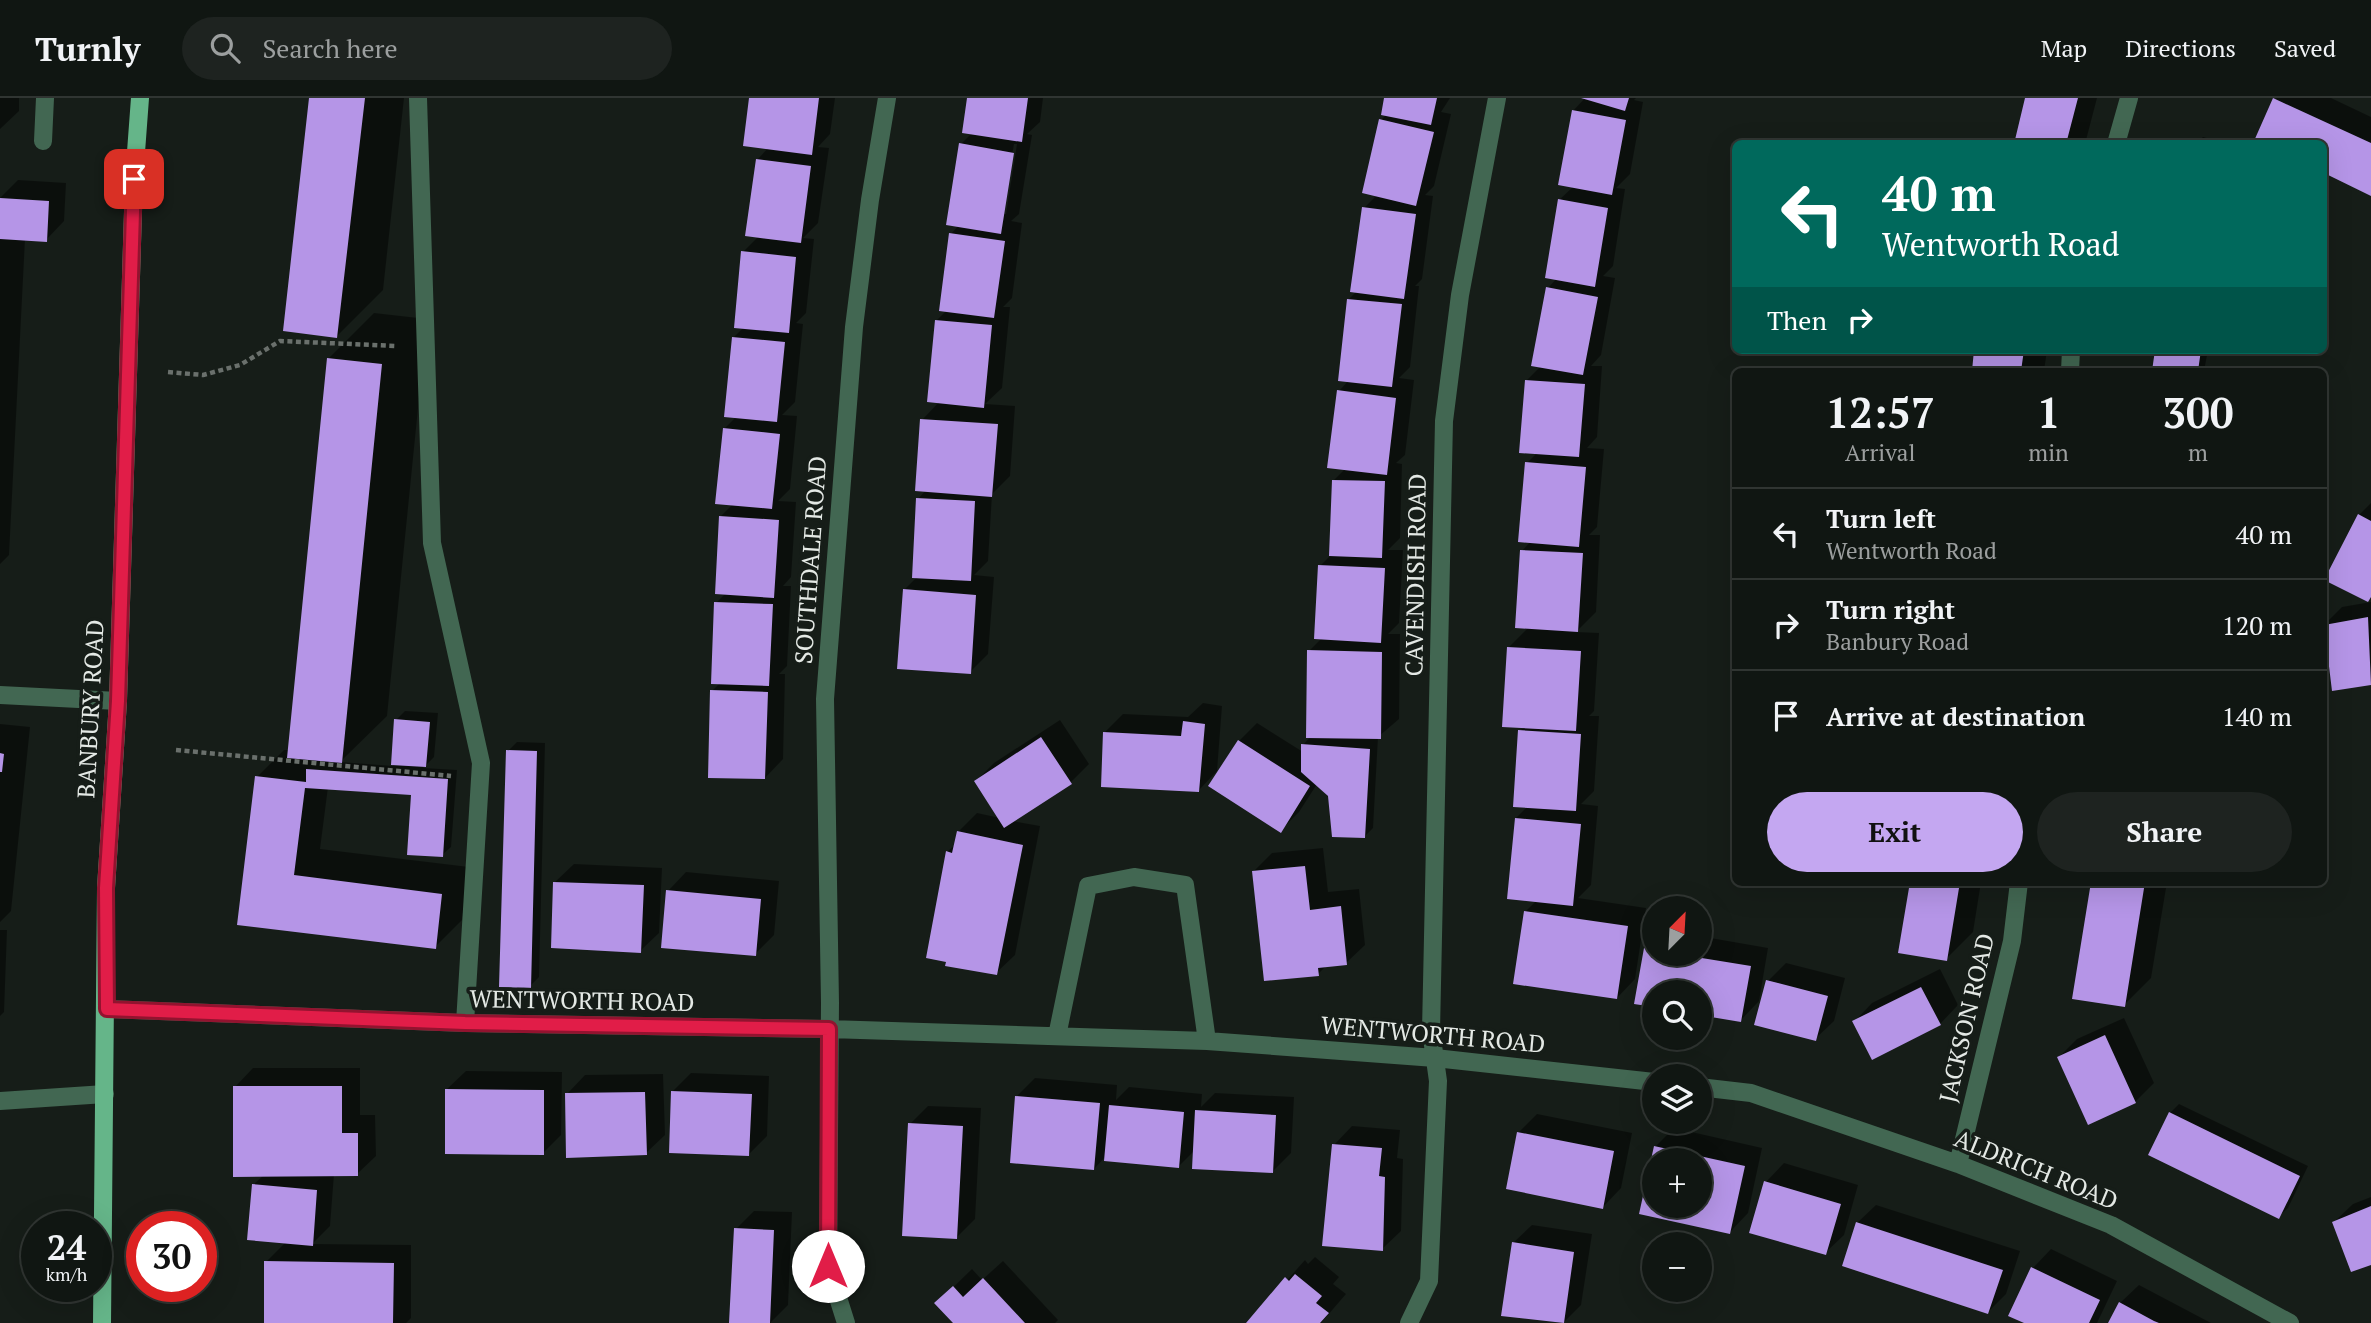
<!DOCTYPE html>
<meta charset="utf-8">
<style>
body{margin:0;font-family:"PT Serif",serif;background:#1e2320;color:#f1f3f6;height:100vh;display:flex;flex-direction:column;font-size:26px;white-space:nowrap}
*{box-sizing:border-box;margin:0}
p{font-size:23px;color:#9c9f9f}
.icon{flex:none;width:38px;height:38px;fill:none;stroke:currentColor;stroke-width:2;stroke-linecap:round;stroke-linejoin:round}
.map{position:relative;flex:1;overflow:hidden}
.side{position:absolute;left:1732px;top:270px;width:595px;height:518px;display:flex;flex-direction:column;background:#101612;border-radius:10px;box-shadow:0 7px 28px #0002,0 0 0 2px #303532}
.side>*{flex:none}
.guide{position:absolute;left:1732px;top:42px;width:595px;height:214px;border-radius:10px;box-shadow:0 7px 28px #0002,0 0 0 2px #303532;background:#00695c;color:#fff;overflow:hidden}
.needle{width:46px;rotate:24deg}
.buttons{position:absolute;left:1642px;top:798px;display:grid;gap:14px}
.buttons a{display:grid;place-items:center;width:70px;height:70px;border-radius:50%;background:#101612;box-shadow:0 7px 28px #0002,0 0 0 2px #303532;font-size:35px}
.speed{position:absolute;left:21px;top:1113px;display:flex;gap:14px;font-size:35px;font-weight:700;text-align:center}
.speed>*{display:grid;place-content:center;width:91px;height:91px;border-radius:50%;background:#101612;box-shadow:0 7px 28px #0002,0 0 0 2px #303532;line-height:1}
.speed small{font-size:18px;font-weight:400}
.speed .limit{border:10px solid #d22;background:#fff;color:#111}
.pin{position:absolute;display:grid;place-items:center;width:60px;height:60px;color:#fff;margin:-30px;border-radius:14px;box-shadow:0 4px 10px #0006}
.me{position:absolute;width:77px;margin:-38px;rotate:0deg;stroke-linejoin:round;filter:drop-shadow(0 0 5px #0008)}
.turn{display:flex;align-items:center;gap:24px;height:147px;padding:0 35px;font-size:32px}
.turn .icon{width:91px;height:91px;stroke-width:2.5}
.turn b{display:block;font-size:49px;line-height:60px}
.then{display:flex;align-items:center;height:66px;padding:0 35px;background:#0003;gap:14px;font-size:26px}
.eta{display:flex;justify-content:space-evenly;align-items:center;height:119px;text-align:center}
.eta b{font-size:42px;font-weight:700;line-height:49px}
.primary-button{display:flex;gap:14px;margin-top:auto;padding:14px 35px}
.primary-button a{flex:1;height:80px;border-radius:42px;background:#c4a7f1;color:#111;font-size:28px;font-weight:700;line-height:80px;text-align:center}
.primary-button a+a{background:#1e2320;color:#f1f3f6}
ul{padding:0;list-style:none}
li{display:flex;align-items:center;gap:21px;height:91px;padding:0 35px;border-top:2px solid #303532}
li div{flex:1}
li b{display:block;font-size:26px}
li em{font-style:normal}
header{display:flex;align-items:center;gap:42px;box-sizing:border-box;height:98px;padding:0 35px;background:#101612;border-bottom:2px solid #303532}
header strong{font-size:33px}
nav{display:flex;gap:38px;margin-inline-start:auto;font-size:24px}
.search{width:490px;height:63px;background:#1e2320;display:flex;align-items:center;gap:18px;box-sizing:border-box;padding:0 24px;border-radius:38px;color:#9c9f9f;font-size:26px}
.map>svg:first-child{display:block}
.shadow{fill:#0007;fill-rule:evenodd}
.building{fill:#b595e7;fill-rule:evenodd}
.lines{fill:none;stroke-linecap:round;stroke-linejoin:round}
.path{stroke:#6a706c;stroke-width:4.5;stroke-dasharray:5 3.5;stroke-linecap:butt}
.service{stroke:#426752;stroke-width:18}
.minor{stroke:#426752;stroke-width:18}
.primary{stroke:#65b589;stroke-width:18}
.route-casing{stroke:#92132f;stroke-width:18}
.route{stroke:#e11d48;stroke-width:12}
.labels{text-anchor:middle;stroke-width:7;stroke-linejoin:round;paint-order:stroke}
.street-label{font-size:24px;fill:#e4e9e5;stroke:#161d18}
</style>
<header>
<strong>Turnly</strong>
<div class="search"><svg class="icon" aria-label="search" viewBox="0 0 24 24"><circle cx="10" cy="10" r="6"/><path d="M15 15l6 6"/></svg>Search here</div>
<nav><a>Map</a><a>Directions</a><a>Saved</a></nav>
</header>
<div class="map">
<svg width="2371" height="1225" viewBox="0 0 2371 1225">
<rect width="100%" height="100%" fill="#161d18"/>
<!-- shadow -->
<path class="shadow" d="M 0,0 L 19,0 L 19,13 L 0,31 Z
M 311,0 L 404,0 L 383,192 L 337,238 Z
M 751,0 L 835,0 L 830,36 L 818,49 L 829,50 L 818,125 L 803,140 L 814,141 L 806,215 L 796,225 L 803,226 L 795,304 L 782,317 L 797,318 L 790,391 L 778,403 L 796,404 L 791,479 L 783,488 L 791,488 L 787,568 L 779,576 L 785,576 L 783,661 L 765,680 L 712,593 L 720,585 L 716,505 L 726,495 L 721,418 L 733,406 L 724,331 L 737,318 L 734,239 L 744,229 L 743,154 L 759,138 L 757,62 L 769,49 Z
M 969,0 L 1043,0 L 1040,24 L 1027,36 L 1032,37 L 1019,116 L 1011,123 L 1022,125 L 1012,200 L 1003,209 L 1010,209 L 1002,290 L 985,306 L 1015,308 L 1010,378 L 992,396 L 988,463 L 974,477 L 994,479 L 988,556 L 970,574 L 904,492 L 918,478 L 918,401 L 926,392 L 922,322 L 940,303 L 936,223 L 947,212 L 951,136 L 959,127 L 961,46 L 972,35 ZM 1014,46 L 1017,46 L 1006,116 L 1002,116 Z
M 1386,0 L 1450,0 L 1441,14 L 1451,16 L 1434,88 L 1425,97 L 1433,98 L 1422,181 L 1415,188 L 1419,188 L 1410,269 L 1399,280 L 1414,282 L 1405,357 L 1396,365 L 1402,366 L 1400,440 L 1388,452 L 1403,452 L 1399,525 L 1388,536 L 1400,536 L 1399,621 L 1378,639 L 1373,730 L 1364,739 L 1317,686 L 1299,714 L 1280,733 L 1239,643 L 1257,625 L 1303,654 L 1303,647 L 1311,638 L 1309,553 L 1322,540 L 1320,468 L 1331,457 L 1334,382 L 1346,370 L 1339,293 L 1349,282 L 1349,201 L 1357,193 L 1364,110 L 1377,97 L 1381,22 L 1387,16 Z
M 1585,0 L 1636,0 L 1634,2 L 1643,4 L 1630,76 L 1616,90 L 1625,91 L 1613,168 L 1603,178 L 1615,180 L 1601,257 L 1591,268 L 1602,268 L 1597,339 L 1587,350 L 1604,351 L 1597,429 L 1589,437 L 1600,437 L 1596,514 L 1576,534 L 1599,535 L 1594,613 L 1589,618 L 1599,618 L 1594,693 L 1581,706 L 1598,708 L 1591,787 L 1578,800 L 1646,810 L 1635,881 L 1617,900 L 1526,813 L 1537,802 L 1516,720 L 1528,708 L 1520,633 L 1525,628 L 1509,549 L 1529,529 L 1522,453 L 1531,443 L 1527,365 L 1537,355 L 1526,283 L 1541,268 L 1548,190 L 1557,180 L 1559,102 L 1574,88 L 1573,13 Z
M 2027,0 L 2097,0 L 2085,46 L 2016,46 Z
M 2276,0 L 2331,0 L 2371,19 L 2371,96 L 2324,74 L 2324,46 L 2256,42 Z
M 2203,39 L 2226,46 L 2196,46 Z
M 18,82 L 66,85 L 64,123 L 46,142 L 25,141 L 9,457 L 0,466 L 0,100 Z
M 374,215 L 427,221 L 387,618 L 340,664 L 393,668 L 396,622 L 405,613 L 438,615 L 434,659 L 423,670 L 457,672 L 451,749 L 442,757 L 413,695 L 328,689 L 320,751 L 469,769 L 462,822 L 435,849 L 239,825 L 257,679 L 284,652 L 290,652 L 328,261 Z
M 1976,252 L 2047,252 L 2044,273 L 1973,273 Z
M 2157,252 L 2208,252 L 2204,273 L 2154,273 Z
M 2371,405 L 2371,499 L 2359,417 Z
M 2371,504 L 2371,585 L 2334,591 L 2324,527 L 2342,509 Z
M 1203,605 L 1222,608 L 1217,673 L 1199,692 L 1105,634 L 1123,616 L 1188,619 Z
M 1060,622 L 1089,666 L 1071,684 L 1012,723 L 1040,728 L 1015,857 L 996,875 L 947,754 L 956,746 L 958,734 L 977,715 L 1000,720 L 976,683 L 994,665 Z
M 0,626 L 30,629 L 11,813 L 0,824 Z
M 517,644 L 545,645 L 539,879 L 530,888 L 508,653 Z
M 1323,750 L 1328,794 L 1359,791 L 1365,847 L 1346,865 L 1327,867 L 1318,876 L 1253,774 L 1272,755 Z
M 574,766 L 662,770 L 659,835 L 640,853 L 555,784 Z
M 686,774 L 779,783 L 774,837 L 755,856 L 668,793 Z
M 1912,784 L 1981,784 L 1973,834 L 1946,861 Z
M 2093,784 L 2167,784 L 2151,880 L 2124,907 Z
M 0,832 L 7,832 L 4,914 L 0,918 Z
M 1699,838 L 1768,850 L 1759,903 L 1741,922 L 1699,894 L 1654,894 L 1645,851 L 1654,842 L 1654,856 L 1699,856 Z
M 1786,865 L 1845,880 L 1834,923 L 1815,941 L 1768,883 Z
M 1940,871 L 1958,907 L 1940,926 L 1854,924 L 1872,905 Z
M 2124,920 L 2154,985 L 2135,1004 L 2059,959 L 2077,941 Z
M 253,970 L 360,970 L 360,1017 L 375,1017 L 376,1058 L 357,1076 L 334,1076 L 330,1128 L 312,1146 L 411,1147 L 411,1220 L 406,1225 L 265,1225 L 266,1164 L 286,1144 L 253,1087 L 264,1077 L 235,989 Z
M 466,973 L 562,974 L 561,1037 L 543,1055 L 447,991 Z
M 691,975 L 769,978 L 767,1038 L 749,1056 L 672,994 Z
M 663,976 L 665,1037 L 646,1055 L 567,996 L 585,977 Z
M 1035,980 L 1117,987 L 1116,1002 L 1129,989 L 1202,996 L 1201,1009 L 1215,995 L 1294,999 L 1291,1055 L 1273,1073 L 1195,1052 L 1179,1068 L 1106,1058 L 1094,1071 L 1017,998 Z
M 2179,1006 L 2308,1068 L 2288,1110 L 2279,1118 L 2170,1015 Z
M 928,1008 L 981,1010 L 975,1121 L 956,1140 L 910,1026 Z
M 1537,1016 L 1632,1035 L 1621,1090 L 1603,1109 L 1518,1035 Z
M 1352,1028 L 1400,1032 L 1397,1060 L 1403,1061 L 1401,1133 L 1382,1151 L 1334,1047 Z
M 1674,1030 L 1762,1050 L 1748,1115 L 1730,1134 L 1641,1115 L 1655,1049 ZM 1654,1062 L 1699,1062 L 1699,1108 L 1654,1108 Z
M 1784,1065 L 1858,1087 L 1844,1137 L 1825,1155 L 1766,1084 Z
M 2371,1099 L 2371,1165 L 2334,1124 L 2353,1106 Z
M 1876,1107 L 2020,1153 L 2006,1196 L 1988,1214 L 1857,1125 Z
M 754,1113 L 792,1114 L 788,1207 L 770,1225 L 735,1225 L 736,1131 Z
M 1532,1127 L 1592,1136 L 1581,1207 L 1563,1225 L 1503,1216 L 1513,1145 Z
M 2051,1151 L 2117,1183 L 2097,1225 L 2028,1225 L 2011,1217 L 2033,1170 Z
M 1315,1159 L 1339,1179 L 1333,1186 L 1346,1196 L 1321,1225 L 1249,1225 L 1305,1162 L 1308,1166 Z
M 1003,1163 L 1058,1222 L 1055,1225 L 955,1225 L 937,1205 L 972,1171 L 982,1182 Z
M 2139,1187 L 2211,1225 L 2110,1225 L 2120,1205 Z"/>
<!-- building -->
<path class="building" d="M 309,0 L 365,0 L 337,240 L 283,233 Z
M 749,0 L 819,0 L 812,57 L 743,48 Z
M 967,0 L 1028,0 L 1022,44 L 962,35 Z
M 1384,0 L 1437,0 L 1431,27 L 1381,17 Z
M 1581,0 L 1629,0 L 1625,13 Z
M 2025,0 L 2078,0 L 2066,46 L 2014,46 Z
M 2273,0 L 2371,45 L 2371,98 L 2324,75 L 2324,46 L 2260,46 L 2254,43 Z
M 1572,12 L 1626,22 L 1612,97 L 1558,87 Z
M 1379,21 L 1434,34 L 1416,108 L 1362,95 Z
M 959,45 L 1014,55 L 1001,136 L 946,127 Z
M 756,61 L 811,68 L 801,145 L 745,138 Z
M 0,100 L 49,103 L 47,144 L 0,141 Z
M 1558,101 L 1608,110 L 1595,189 L 1545,180 Z
M 1362,109 L 1416,116 L 1404,201 L 1350,194 Z
M 949,135 L 1005,143 L 994,220 L 939,213 Z
M 741,153 L 796,159 L 789,235 L 734,230 Z
M 1546,189 L 1598,199 L 1583,277 L 1531,268 Z
M 1347,201 L 1402,206 L 1392,289 L 1338,283 Z
M 935,222 L 992,227 L 984,310 L 927,304 Z
M 732,239 L 785,244 L 777,324 L 724,319 Z
M 1974,252 L 2024,252 L 2021,273 L 1972,273 Z
M 2155,252 L 2201,252 L 2198,273 L 2152,273 Z
M 327,260 L 382,266 L 342,665 L 287,660 Z
M 1525,282 L 1585,286 L 1579,359 L 1519,355 Z
M 1337,292 L 1396,300 L 1387,377 L 1327,370 Z
M 920,321 L 998,326 L 992,399 L 915,393 Z
M 723,330 L 780,336 L 772,411 L 715,406 Z
M 1525,364 L 1586,369 L 1579,449 L 1518,444 Z
M 1332,382 L 1385,383 L 1382,460 L 1329,458 Z
M 916,400 L 975,403 L 971,483 L 912,480 Z
M 2358,416 L 2371,423 L 2371,499 L 2368,504 L 2324,482 Z
M 719,418 L 779,422 L 774,500 L 715,496 Z
M 1520,452 L 1583,455 L 1578,534 L 1515,530 Z
M 1318,467 L 1385,470 L 1381,545 L 1314,541 Z
M 903,491 L 976,497 L 971,576 L 897,571 Z
M 714,504 L 773,506 L 769,588 L 711,586 Z
M 2368,519 L 2371,587 L 2332,593 L 2324,527 Z
M 1507,549 L 1581,553 L 1576,633 L 1502,629 Z
M 1307,552 L 1382,554 L 1381,641 L 1306,640 Z
M 710,592 L 768,594 L 765,681 L 708,680 Z
M 394,621 L 430,624 L 426,669 L 391,667 Z
M 1183,623 L 1205,626 L 1199,694 L 1101,689 L 1103,634 L 1181,638 Z
M 1518,632 L 1581,636 L 1576,713 L 1513,709 Z
M 1041,639 L 1072,686 L 1004,730 L 974,683 Z
M 1238,642 L 1310,688 L 1281,735 L 1208,688 Z
M 1301,646 L 1370,651 L 1365,740 L 1332,739 L 1328,698 L 1301,674 Z
M 506,652 L 537,653 L 531,890 L 499,889 Z
M 0,655 L 4,656 L 2,674 L 0,674 Z
M 306,671 L 448,681 L 443,759 L 407,757 L 411,697 L 305,690 L 294,777 L 442,796 L 436,851 L 237,827 L 255,678 L 306,684 Z
M 1515,720 L 1581,726 L 1573,808 L 1507,801 Z
M 957,733 L 1023,747 L 997,877 L 945,868 L 946,864 L 926,860 L 946,753 L 952,755 Z
M 1305,768 L 1310,812 L 1341,808 L 1347,867 L 1318,870 L 1319,878 L 1264,883 L 1252,773 Z
M 553,784 L 644,787 L 641,855 L 551,850 Z
M 1910,784 L 1960,784 L 1947,863 L 1898,855 Z
M 2091,784 L 2145,784 L 2125,909 L 2072,901 Z
M 666,792 L 761,801 L 756,858 L 661,850 Z
M 1524,813 L 1628,828 L 1617,901 L 1513,886 Z
M 1644,850 L 1654,852 L 1654,856 L 1677,856 L 1751,868 L 1741,924 L 1699,917 L 1699,894 L 1654,894 L 1654,909 L 1634,906 Z
M 1766,882 L 1828,898 L 1816,943 L 1754,927 Z
M 1921,889 L 1941,927 L 1872,962 L 1852,923 Z
M 2105,937 L 2136,1005 L 2088,1027 L 2057,959 Z
M 233,988 L 342,988 L 342,1035 L 358,1035 L 358,1078 L 233,1079 Z
M 445,991 L 544,992 L 544,1057 L 445,1056 Z
M 671,993 L 752,996 L 749,1058 L 669,1055 Z
M 645,994 L 647,1057 L 566,1060 L 565,995 Z
M 1015,998 L 1100,1005 L 1094,1072 L 1010,1065 Z
M 1109,1007 L 1184,1014 L 1179,1070 L 1104,1063 Z
M 1195,1012 L 1276,1017 L 1273,1075 L 1192,1071 Z
M 2169,1014 L 2300,1078 L 2279,1121 L 2148,1057 Z
M 908,1025 L 963,1028 L 957,1141 L 902,1138 Z
M 1517,1034 L 1614,1053 L 1603,1111 L 1506,1091 Z
M 1332,1046 L 1382,1050 L 1379,1078 L 1385,1079 L 1383,1153 L 1322,1148 Z
M 1654,1048 L 1745,1068 L 1730,1136 L 1639,1116 ZM 1654,1062 L 1699,1062 L 1699,1108 L 1654,1108 Z
M 1764,1083 L 1841,1106 L 1826,1157 L 1749,1135 Z
M 252,1086 L 317,1092 L 313,1148 L 247,1142 Z
M 2371,1108 L 2371,1167 L 2351,1174 L 2332,1124 Z
M 1856,1124 L 2003,1172 L 1988,1216 L 1842,1168 Z
M 734,1130 L 774,1132 L 770,1225 L 729,1225 Z
M 1512,1144 L 1574,1154 L 1564,1225 L 1501,1218 Z
M 264,1163 L 394,1165 L 393,1225 L 264,1225 Z
M 2031,1169 L 2100,1202 L 2089,1225 L 2024,1225 L 2008,1218 Z
M 1295,1176 L 1322,1198 L 1316,1205 L 1329,1215 L 1320,1225 L 1246,1225 L 1285,1179 L 1289,1183 Z
M 983,1180 L 1025,1225 L 953,1225 L 934,1205 L 953,1188 L 963,1199 Z
M 2119,1204 L 2154,1223 L 2159,1225 L 2108,1225 Z"/>
<g class="lines">
<!-- path -->
<path class="path" d="M 168,274 L 203,277 L 240,267 L 280,243 L 397,248
M 176,652 L 451,678"/>
<!-- service -->
<path class="service" d="M 418,0 L 432,445 L 481,665 L 465,925
M 43,43 L 45,0"/>
<!-- minor -->
<path class="minor" d="M 2116,46 L 2129,0
M 2070,273 L 2071,252
M 0,597 L 118,603
M 107,911 L 465,925 L 829,931 L 1207,943 L 1435,960 L 1654,984
M 1057,938 L 1088,788 L 1134,779 L 1185,787 L 1207,943
M 1699,989 L 1751,995 L 1958,1066 L 2111,1127 L 2290,1225
M 0,1003 L 105,996
M 1958,1066 L 2012,843 L 2019,784
M 846,1225 L 828,1168 L 830,905 L 825,601 L 854,229 L 870,102 L 887,0
M 1409,1225 L 1429,1183 L 1438,983 L 1431,933 L 1444,323 L 1460,197 L 1497,0"/>
<!-- primary -->
<path class="primary" d="M 102,1225 L 106,790 L 118,603 L 134,81 L 140,0"/>
</g>
<g class="lines">
<!-- route casing -->
<g class="route-casing">
<path id="route" d="M 134,81 L 118,603 L 106,790 L 107,911 L 465,925 L 829,931 L 828,1168"/>
</g>
<!-- route -->
<use href="#route" class="route"/>
</g>
<g class="labels">
<!-- street labels -->
<g class="street-label">
<text transform="translate(811 462) rotate(-86)" y="8">SOUTHDALE ROAD</text>
<text transform="translate(1416 477) rotate(-89)" y="8">CAVENDISH ROAD</text>
<text transform="translate(91 611) rotate(-87)" y="8">BANBURY ROAD</text>
<text transform="translate(582 903) rotate(1)" y="8">WENTWORTH ROAD</text>
<text transform="translate(1967 920) rotate(-77)" y="8">JACKSON ROAD</text>
<text transform="translate(1433 937) rotate(5)" y="8">WENTWORTH ROAD</text>
<text transform="translate(2036 1072) rotate(22)" y="8">ALDRICH ROAD</text>
</g>
</g>
</svg>
<div class="buttons">
<a><svg class="needle" viewBox="-14 -14 28 28"><path d="M0-13l5 13h-10z" fill="#e53935"/><path d="M0 13l5-13h-10z" fill="#9c9f9f"/></svg></a>
<a><svg class="icon" aria-label="search" viewBox="0 0 24 24"><circle cx="10" cy="10" r="6"/><path d="M15 15l6 6"/></svg></a>
<a><svg class="icon" aria-label="layers" viewBox="0 0 24 24"><path d="M12 4l9 5-9 5-9-5zM3 14l9 5 9-5"/></svg></a>
<a>+</a>
<a>−</a>
</div>
<div class="speed"><div>24<small>km/h</small></div><div class="limit">30</div></div>
<div class="pin" style="left:134px;top:81px;background:#d93025"><svg class="icon" aria-label="arrive" viewBox="0 0 24 24"><path d="M6 21V4h12l-3 4 3 4H6"/></svg></div>
<svg class="me" style="left:828px;top:1168px" viewBox="-20 -20 40 40"><circle r="19" fill="#fff"/><path d="M0-13L10 11 0 6-10 11z" fill="#e11d48"/></svg>
<div class="guide">
<div class="turn"><svg class="icon" aria-label="left" viewBox="0 0 24 24"><path d="M17 20v-9H6M10 6l-5 5 5 5"/></svg><div><b>40 m</b>Wentworth Road</div></div>
<div class="then">Then<svg class="icon" aria-label="right" viewBox="0 0 24 24"><path d="M7 20v-9h11M14 6l5 5-5 5"/></svg></div>
</div>
<section class="side">
<div class="eta">
<div><b>12:57</b><p>Arrival</p></div>
<div><b>1</b><p>min</p></div>
<div><b>300</b><p>m</p></div>
</div>
<ul>
<li><svg class="icon" aria-label="left" viewBox="0 0 24 24"><path d="M17 20v-9H6M10 6l-5 5 5 5"/></svg><div><b>Turn left</b><p>Wentworth Road</p></div><em>40 m</em></li>
<li><svg class="icon" aria-label="right" viewBox="0 0 24 24"><path d="M7 20v-9h11M14 6l5 5-5 5"/></svg><div><b>Turn right</b><p>Banbury Road</p></div><em>120 m</em></li>
<li><svg class="icon" aria-label="arrive" viewBox="0 0 24 24"><path d="M6 21V4h12l-3 4 3 4H6"/></svg><div><b>Arrive at destination</b></div><em>140 m</em></li>
</ul>
<div class="primary-button"><a>Exit</a><a>Share</a></div>
</section>
</div>
